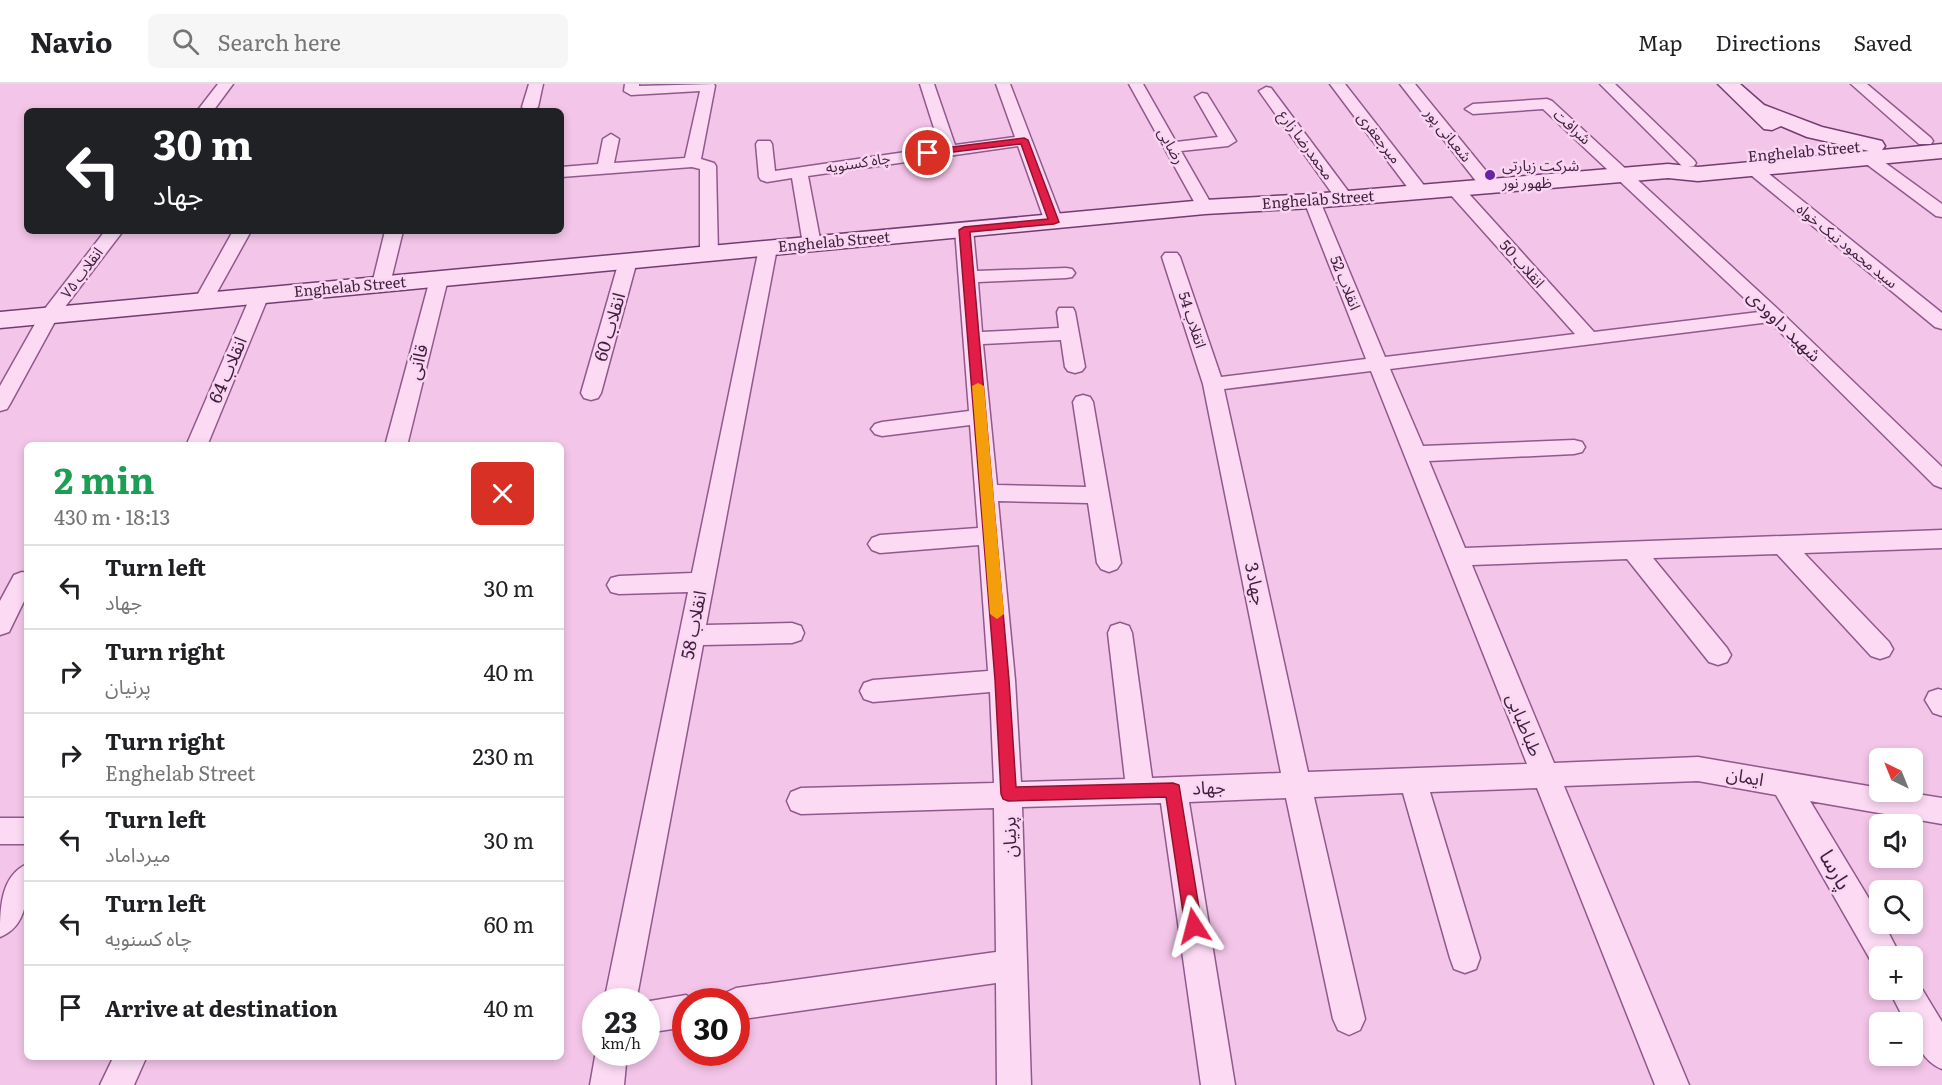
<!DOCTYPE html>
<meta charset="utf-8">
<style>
body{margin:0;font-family:Literata,"Noto Sans Arabic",serif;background:#f6f6f6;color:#202124;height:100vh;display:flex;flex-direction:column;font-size:22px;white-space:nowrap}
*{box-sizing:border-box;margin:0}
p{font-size:20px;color:#757577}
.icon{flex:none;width:33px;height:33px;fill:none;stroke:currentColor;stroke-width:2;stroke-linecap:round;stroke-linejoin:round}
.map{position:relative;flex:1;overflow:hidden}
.details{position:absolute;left:24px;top:358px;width:540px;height:618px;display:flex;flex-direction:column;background:#fff;border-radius:9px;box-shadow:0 3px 9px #0003}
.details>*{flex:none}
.banner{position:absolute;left:24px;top:24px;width:540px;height:126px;border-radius:9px;box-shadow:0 3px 9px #0003;background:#202124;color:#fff;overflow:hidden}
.needle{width:39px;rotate:317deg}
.tools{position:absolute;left:1869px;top:664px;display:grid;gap:12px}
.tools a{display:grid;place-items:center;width:54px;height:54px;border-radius:9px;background:#fff;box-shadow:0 3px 9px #0003;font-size:30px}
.speed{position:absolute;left:582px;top:904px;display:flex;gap:12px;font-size:30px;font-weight:700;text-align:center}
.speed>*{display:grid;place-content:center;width:78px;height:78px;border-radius:50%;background:#fff;box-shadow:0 3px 9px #0003;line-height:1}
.speed small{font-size:15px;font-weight:400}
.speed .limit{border:9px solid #d22;background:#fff;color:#111}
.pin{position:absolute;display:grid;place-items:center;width:51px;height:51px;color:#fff;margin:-26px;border:3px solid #fff;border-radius:50%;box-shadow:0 2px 6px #0007}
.me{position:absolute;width:66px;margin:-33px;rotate:351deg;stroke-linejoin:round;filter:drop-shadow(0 0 4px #0008)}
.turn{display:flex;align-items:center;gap:21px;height:126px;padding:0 30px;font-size:27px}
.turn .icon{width:78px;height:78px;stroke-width:2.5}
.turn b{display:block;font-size:42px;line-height:51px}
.round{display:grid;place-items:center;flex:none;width:63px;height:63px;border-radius:9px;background:#f6f6f6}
.head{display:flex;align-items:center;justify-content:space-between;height:102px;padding:0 30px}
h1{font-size:36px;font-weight:700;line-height:45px;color:#1e9e55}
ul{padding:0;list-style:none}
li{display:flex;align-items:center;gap:18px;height:84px;padding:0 30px;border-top:2px solid #e0e0e0}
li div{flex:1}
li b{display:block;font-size:22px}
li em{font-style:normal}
header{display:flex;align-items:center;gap:36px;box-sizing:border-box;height:84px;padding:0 30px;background:#fff;border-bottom:2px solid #e0e0e0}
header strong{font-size:28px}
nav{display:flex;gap:33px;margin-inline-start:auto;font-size:21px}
.search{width:420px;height:54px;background:#f6f6f6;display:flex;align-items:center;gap:15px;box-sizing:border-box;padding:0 21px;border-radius:9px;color:#757577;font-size:22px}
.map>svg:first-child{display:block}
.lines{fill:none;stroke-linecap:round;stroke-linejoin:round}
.street-casing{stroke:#90598d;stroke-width:3}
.secondary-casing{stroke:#723c70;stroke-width:3}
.street{fill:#fcdaf4;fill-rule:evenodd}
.secondary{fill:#fcdaf4;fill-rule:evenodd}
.route{fill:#e11d48;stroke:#92132f;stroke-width:1.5}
.slow{fill:#f59e0b}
.poi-dot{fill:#6722a6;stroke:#f9d6f1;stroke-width:2}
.labels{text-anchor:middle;stroke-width:5;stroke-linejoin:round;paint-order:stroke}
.far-street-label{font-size:15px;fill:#3f1e3e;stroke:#f9d6f1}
.far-poi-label{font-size:15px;fill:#3f1e3e;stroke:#f9d6f1;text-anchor:start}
.street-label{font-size:18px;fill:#3f1e3e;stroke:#f9d6f1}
.near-street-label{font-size:21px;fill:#3f1e3e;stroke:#f9d6f1}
</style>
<header>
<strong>Navio</strong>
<div class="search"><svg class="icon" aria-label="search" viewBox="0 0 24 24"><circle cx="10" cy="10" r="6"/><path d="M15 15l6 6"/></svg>Search here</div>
<nav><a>Map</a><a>Directions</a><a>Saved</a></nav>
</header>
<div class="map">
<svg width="1942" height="1001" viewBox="0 0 1942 1001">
<rect width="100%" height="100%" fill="#f3c5e8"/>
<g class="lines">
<!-- street casing -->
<g class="street-casing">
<path id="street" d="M 218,0 L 233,0 L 213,27 L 197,27 Z
M 529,0 L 543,0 L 538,23 L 532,27 L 525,26 L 522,23 Z
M 625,0 L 639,0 L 639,2 L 714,0 L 715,2 L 701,75 L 714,79 L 716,82 L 718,170 L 715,174 L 703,174 L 700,170 L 700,85 L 692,83 L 561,93 L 561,83 L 598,80 L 603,55 L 611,50 L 619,55 L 614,79 L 685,74 L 700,7 L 631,11 L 624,7 Z
M 920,0 L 934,0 L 955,61 L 1015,53 L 996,0 L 1010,0 L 1063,138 L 1060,142 L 1048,142 L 1045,138 L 1018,62 L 808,92 L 821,160 L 818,164 L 806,164 L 803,160 L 792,94 L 767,98 L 761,96 L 759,93 L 756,60 L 758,57 L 770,57 L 772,60 L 775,87 L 940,63 Z
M 1129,0 L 1143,0 L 1176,58 L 1218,53 L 1195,13 L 1202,9 L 1207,10 L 1236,57 L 1228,62 L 1181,67 L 1213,123 L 1211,127 L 1199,127 L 1197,123 Z
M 1330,0 L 1345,0 L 1426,104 L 1428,108 L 1426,112 L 1414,112 Z
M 1400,0 L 1415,0 L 1495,98 L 1497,102 L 1495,106 L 1483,106 Z
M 1600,0 L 1615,0 L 1694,76 L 1696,79 L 1694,82 L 1682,82 Z
M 1851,0 L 1867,0 L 1931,54 L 1933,57 L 1931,60 L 1919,60 Z
M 1266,3 L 1271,4 L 1351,111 L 1353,115 L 1351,119 L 1339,119 L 1259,7 Z
M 1547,15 L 1552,17 L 1781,228 L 1942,383 L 1942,404 L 1934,401 L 1770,238 L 1390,285 L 1423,362 L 1574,356 L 1582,358 L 1585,363 L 1582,368 L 1574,370 L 1429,377 L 1465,464 L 1942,446 L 1942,464 L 1804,469 L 1889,558 L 1893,565 L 1889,572 L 1880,575 L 1871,572 L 1777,470 L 1653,474 L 1727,564 L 1731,571 L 1727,578 L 1718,581 L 1709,578 L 1627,475 L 1472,481 L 1554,679 L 1698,673 L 1880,704 L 1880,708 L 1905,708 L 1942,714 L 1942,740 L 1810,717 L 1880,833 L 1880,840 L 1884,840 L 1901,873 L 1880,873 L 1880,886 L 1875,884 L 1776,711 L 1698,697 L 1564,702 L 1689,1001 L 1655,1001 L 1537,704 L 1430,708 L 1480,874 L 1476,885 L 1465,889 L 1454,885 L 1450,874 L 1403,709 L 1314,713 L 1365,935 L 1360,946 L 1349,951 L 1338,946 L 1333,935 L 1286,714 L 1189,718 L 1235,1001 L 1201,1001 L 1161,719 L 1022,723 L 1031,1001 L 997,1001 L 996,899 L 736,936 L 736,918 L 721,918 L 725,909 L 736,904 L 996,868 L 994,724 L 801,730 L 791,726 L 787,717 L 791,708 L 801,704 L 994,699 L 990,608 L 873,618 L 864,615 L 860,607 L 864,599 L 873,596 L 988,587 L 979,461 L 880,469 L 872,466 L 868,460 L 872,454 L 880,451 L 978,444 L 970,341 L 882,352 L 875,350 L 871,345 L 875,340 L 882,338 L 969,327 L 955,146 L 958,142 L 970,142 L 973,146 L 977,187 L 1066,184 L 1072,185 L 1075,189 L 1072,193 L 1066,194 L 978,198 L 982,248 L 1059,244 L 1057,228 L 1059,224 L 1073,224 L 1075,228 L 1085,283 L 1082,287 L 1075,289 L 1068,287 L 1065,283 L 1061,256 L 983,260 L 997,401 L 1086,403 L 1073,318 L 1076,313 L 1083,311 L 1090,313 L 1093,318 L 1121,479 L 1117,485 L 1109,488 L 1101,485 L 1097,479 L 1088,419 L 998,417 L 1015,596 L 1021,698 L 1125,695 L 1108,549 L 1111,542 L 1120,539 L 1129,542 L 1132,549 L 1152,694 L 1281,689 L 1203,300 L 1162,173 L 1165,169 L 1177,169 L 1180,173 L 1221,293 L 1366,275 L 1304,117 L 1312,112 L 1320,117 L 1385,273 L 1575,250 L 1449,109 L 1447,105 L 1455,100 L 1461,101 L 1594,248 L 1759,228 L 1543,25 L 1473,30 L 1465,25 L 1473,20 ZM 1371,287 L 1527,680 L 1308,688 L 1224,305 Z
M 1867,68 L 1873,70 L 1942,120 L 1942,133 L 1936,132 L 1861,76 L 1859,73 Z
M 1752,79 L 1758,81 L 1942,229 L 1942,245 L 1935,243 L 1746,87 L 1744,84 Z
M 105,147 L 123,147 L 58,232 L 10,320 L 7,325 L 0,327 L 0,302 L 40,231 Z
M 233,147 L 251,147 L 210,221 L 196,221 L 194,217 Z
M 385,147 L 403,147 L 390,200 L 388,204 L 374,204 L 372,200 Z
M 768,159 L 774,160 L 777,164 L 706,541 L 792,539 L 801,542 L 804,549 L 801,556 L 792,559 L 703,561 L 636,918 L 604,918 L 688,508 L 619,510 L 611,508 L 607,501 L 611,494 L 619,492 L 692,489 L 759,164 L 762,160 Z
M 628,172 L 634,173 L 637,177 L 601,309 L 598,314 L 591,316 L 584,314 L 581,309 L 619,177 L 622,173 Z
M 439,190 L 445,191 L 448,195 L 407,362 L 385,362 L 430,195 L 433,191 Z
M 260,205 L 267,207 L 269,211 L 207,362 L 186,362 L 251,211 L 253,207 Z
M 22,488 L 27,489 L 27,511 L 9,548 L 0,551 L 0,517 L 14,491 Z
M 1938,605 L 1942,606 L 1942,632 L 1933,629 L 1925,616 L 1929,608 Z
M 0,734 L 27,734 L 27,760 L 0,760 Z
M 27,780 C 27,807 30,841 0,853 C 0,826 0,792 27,780 Z
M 1912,893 L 1916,895 L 1942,938 L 1942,985 C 1925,979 1912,957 1912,939 L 1906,939 L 1889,906 L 1912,906 Z
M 686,911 L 698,918 L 686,918 L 686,943 L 646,949 L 646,918 L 644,918 Z
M 596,967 L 596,969 L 627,969 L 624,1001 L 590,1001 Z
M 113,974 L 146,974 L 134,1001 L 100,1001 Z"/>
</g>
<!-- secondary casing -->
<g class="secondary-casing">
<path id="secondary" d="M 1718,0 L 1740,0 L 1764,21 L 1822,43 L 1882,57 L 1885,62 L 1882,66 L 1942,60 L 1942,74 L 1698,97 L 1668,94 L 1312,124 L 1205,130 L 0,244 L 0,228 L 1205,116 L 1312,110 L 1668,80 L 1698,83 L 1869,67 L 1807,53 L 1781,42 L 1772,46 L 1764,45 Z"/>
</g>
<!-- street -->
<use href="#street" class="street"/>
<!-- secondary -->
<use href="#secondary" class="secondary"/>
</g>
<!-- route -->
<path class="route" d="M 1024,54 L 1028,56 L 1059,138 L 1054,140 L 970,148 L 1009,596 L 1016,703 L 1173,699 L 1179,701 L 1202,842 L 1200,848 L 1194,850 L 1188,848 L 1185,842 L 1166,713 L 1008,717 L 1003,715 L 1001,710 L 995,596 L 959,146 L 964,143 L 1048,135 L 1021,60 L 928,71 L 923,69 L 928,66 Z"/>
<!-- slow -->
<path class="slow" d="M 978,299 L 984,302 L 1004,530 L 997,535 L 990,530 L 972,302 Z"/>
<!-- markers -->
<circle class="poi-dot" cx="1490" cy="91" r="6"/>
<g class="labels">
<!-- far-street labels -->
<g class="far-street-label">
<text transform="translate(1572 43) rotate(42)" y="5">شرافت</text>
<text transform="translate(1448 51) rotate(51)" y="5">شعبانی پور</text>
<text transform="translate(1379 54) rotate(52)" y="5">میرجعفری</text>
<text transform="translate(1306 61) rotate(54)" y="5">محمدرضا زارع</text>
<text transform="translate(1171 62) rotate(61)" y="5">رضایی</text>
<text transform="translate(1804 68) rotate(-5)" y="5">Enghelab Street</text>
<text transform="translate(858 79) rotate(-9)" y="5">چاه کسنویه</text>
<text transform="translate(1318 116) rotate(-4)" y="5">Enghelab Street</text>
<text transform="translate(834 158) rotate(-5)" y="5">Enghelab Street</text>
<text transform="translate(1847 162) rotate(39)" y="5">سید محمود نیک خواه</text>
<text transform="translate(1522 180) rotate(48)" y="5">انقلاب 50</text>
<text transform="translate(82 189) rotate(-53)" y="5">انقلاب ۷۵</text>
<text transform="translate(1345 199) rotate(68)" y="5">انقلاب 52</text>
<text transform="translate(350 203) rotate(-5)" y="5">Enghelab Street</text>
<text transform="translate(1192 236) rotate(72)" y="5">اتقلاب 54</text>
</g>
<!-- far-poi labels -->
<g class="far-poi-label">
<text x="1502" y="87">شرکت زیارتی<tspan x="1502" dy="17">ظهور نور</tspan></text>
</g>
<!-- street labels -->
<g class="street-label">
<text transform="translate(1784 242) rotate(44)" y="6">شهید داوودی</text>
<text transform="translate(610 243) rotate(-74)" y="6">انقلاب 60</text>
<text transform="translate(418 278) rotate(-76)" y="6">قاآنی</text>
<text transform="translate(228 286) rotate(-67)" y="6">انقلاب 64</text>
<text transform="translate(1255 500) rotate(78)" y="6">جهاد3</text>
<text transform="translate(694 541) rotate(-79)" y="6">انقلاب 58</text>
<text transform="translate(1524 641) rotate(68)" y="6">طباطبایی</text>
<text transform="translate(1745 693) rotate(10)" y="6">ایمان</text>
<text transform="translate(1209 704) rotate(-2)" y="6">جهاد</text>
<text transform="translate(1010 753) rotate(-92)" y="6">پرنیان</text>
</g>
<!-- near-street labels -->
<g class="near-street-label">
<text transform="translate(1835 786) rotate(60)" y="7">پارسا</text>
</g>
</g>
</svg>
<div class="tools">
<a><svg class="needle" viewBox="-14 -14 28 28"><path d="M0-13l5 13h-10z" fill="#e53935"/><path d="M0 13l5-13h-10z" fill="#757577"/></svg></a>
<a><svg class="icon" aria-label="sound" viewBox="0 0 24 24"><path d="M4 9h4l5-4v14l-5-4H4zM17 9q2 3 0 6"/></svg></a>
<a><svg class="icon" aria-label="search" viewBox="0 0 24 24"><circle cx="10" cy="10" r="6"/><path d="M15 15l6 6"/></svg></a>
<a>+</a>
<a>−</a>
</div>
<div class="speed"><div>23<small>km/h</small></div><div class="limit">30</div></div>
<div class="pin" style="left:928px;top:69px;background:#d93025"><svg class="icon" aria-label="arrive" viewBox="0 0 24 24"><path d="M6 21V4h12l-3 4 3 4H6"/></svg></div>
<svg class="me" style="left:1194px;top:842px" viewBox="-20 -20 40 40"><path d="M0-17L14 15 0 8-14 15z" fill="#e11d48" stroke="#fff" stroke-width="4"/></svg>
<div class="banner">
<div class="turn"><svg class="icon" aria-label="left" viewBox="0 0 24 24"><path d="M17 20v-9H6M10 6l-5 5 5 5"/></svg><div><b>30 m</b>جهاد</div></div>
</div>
<section class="details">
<div class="head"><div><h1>2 min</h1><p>430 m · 18:13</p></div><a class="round" style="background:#d93025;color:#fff"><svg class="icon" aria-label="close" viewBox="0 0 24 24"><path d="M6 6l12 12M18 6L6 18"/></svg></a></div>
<ul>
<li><svg class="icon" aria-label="left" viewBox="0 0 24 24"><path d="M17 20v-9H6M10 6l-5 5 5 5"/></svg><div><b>Turn left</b><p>جهاد</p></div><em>30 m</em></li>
<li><svg class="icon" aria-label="right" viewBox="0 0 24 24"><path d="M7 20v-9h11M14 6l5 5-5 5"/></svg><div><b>Turn right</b><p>پرنیان</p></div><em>40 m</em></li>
<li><svg class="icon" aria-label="right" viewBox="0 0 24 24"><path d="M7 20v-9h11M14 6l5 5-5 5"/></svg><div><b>Turn right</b><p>Enghelab Street</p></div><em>230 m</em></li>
<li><svg class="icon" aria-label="left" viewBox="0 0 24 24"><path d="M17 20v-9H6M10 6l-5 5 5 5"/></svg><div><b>Turn left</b><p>میرداماد</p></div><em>30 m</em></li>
<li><svg class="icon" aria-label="left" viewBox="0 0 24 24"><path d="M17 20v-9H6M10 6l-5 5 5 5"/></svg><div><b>Turn left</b><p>چاه کسنویه</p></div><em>60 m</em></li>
<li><svg class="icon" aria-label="arrive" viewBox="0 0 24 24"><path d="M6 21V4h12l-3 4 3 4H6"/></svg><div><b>Arrive at destination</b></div><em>40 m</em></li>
</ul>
</section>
</div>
